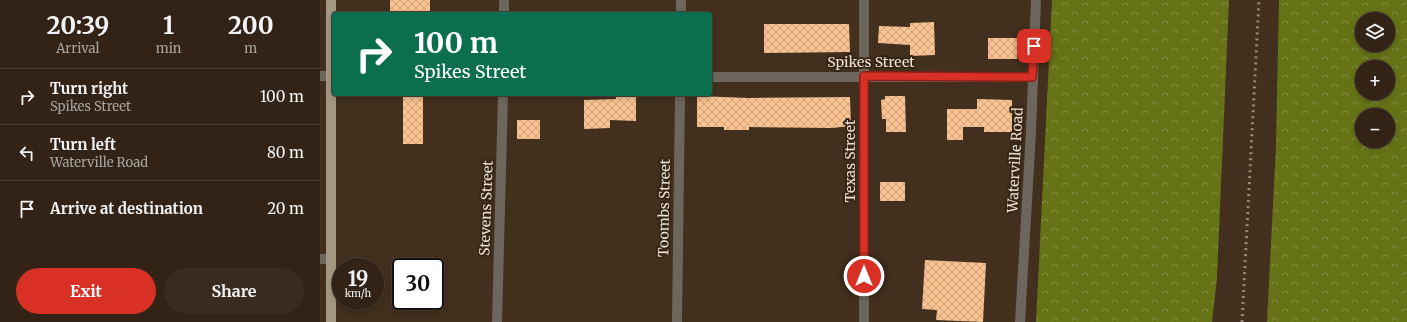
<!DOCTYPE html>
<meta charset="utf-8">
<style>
body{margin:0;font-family:Merriweather,serif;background:#3a2b1f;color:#f1f3f6;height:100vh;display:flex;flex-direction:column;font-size:15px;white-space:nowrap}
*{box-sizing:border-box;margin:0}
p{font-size:13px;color:#a8a4a1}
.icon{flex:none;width:22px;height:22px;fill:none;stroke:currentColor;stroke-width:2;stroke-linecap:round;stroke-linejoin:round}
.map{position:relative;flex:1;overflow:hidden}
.sheet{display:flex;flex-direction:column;background:#322316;width:320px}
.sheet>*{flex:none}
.guide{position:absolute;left:12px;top:12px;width:380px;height:84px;border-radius:4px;box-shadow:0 2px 6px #0003,0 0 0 1px #4d4035;background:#0b6e4f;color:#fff;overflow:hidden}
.buttons{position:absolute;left:1035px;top:12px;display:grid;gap:8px}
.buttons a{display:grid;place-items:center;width:40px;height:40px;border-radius:50%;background:#322316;box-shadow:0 2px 6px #0003,0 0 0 1px #4d4035;font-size:20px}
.speed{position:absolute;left:12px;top:258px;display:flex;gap:8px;font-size:20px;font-weight:700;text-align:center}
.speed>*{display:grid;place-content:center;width:52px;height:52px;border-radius:50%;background:#322316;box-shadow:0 2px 6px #0003,0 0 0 1px #4d4035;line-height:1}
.speed small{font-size:10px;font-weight:400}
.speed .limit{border:2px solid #111;border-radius:6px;background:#fff;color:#111}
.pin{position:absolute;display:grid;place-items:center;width:34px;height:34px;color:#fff;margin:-17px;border-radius:8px;box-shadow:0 2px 6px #0006}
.me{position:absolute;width:44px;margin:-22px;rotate:0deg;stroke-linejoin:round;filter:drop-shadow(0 0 3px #0008)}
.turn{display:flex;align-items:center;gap:14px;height:84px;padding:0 16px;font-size:18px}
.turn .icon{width:52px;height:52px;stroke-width:2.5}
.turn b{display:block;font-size:28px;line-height:34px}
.eta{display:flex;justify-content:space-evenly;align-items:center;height:68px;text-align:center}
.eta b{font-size:24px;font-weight:700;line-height:28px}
.primary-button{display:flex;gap:8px;margin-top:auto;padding:8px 16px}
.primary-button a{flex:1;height:46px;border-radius:24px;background:#d93025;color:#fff;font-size:16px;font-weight:700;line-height:46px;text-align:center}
.primary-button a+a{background:#3a2b1f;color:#f1f3f6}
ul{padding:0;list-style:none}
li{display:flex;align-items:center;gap:12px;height:56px;padding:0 16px;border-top:1px solid #4d4035}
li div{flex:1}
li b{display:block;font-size:15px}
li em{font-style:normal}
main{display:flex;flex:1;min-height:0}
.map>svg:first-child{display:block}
.forest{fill:url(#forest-crowns);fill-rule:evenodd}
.building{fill:url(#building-cross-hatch)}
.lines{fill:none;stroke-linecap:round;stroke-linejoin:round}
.minor{stroke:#6c665c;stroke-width:10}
.major{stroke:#a49882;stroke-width:10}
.rail{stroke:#9a8a7c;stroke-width:3;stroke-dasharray:2 4;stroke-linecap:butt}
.route-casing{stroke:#8d1f18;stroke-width:10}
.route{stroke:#d93025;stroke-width:7}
.labels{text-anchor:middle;stroke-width:4;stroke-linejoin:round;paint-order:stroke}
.street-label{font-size:14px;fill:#ece0d5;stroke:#372513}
</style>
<main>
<section class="sheet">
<div class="eta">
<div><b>20:39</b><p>Arrival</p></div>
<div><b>1</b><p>min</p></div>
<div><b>200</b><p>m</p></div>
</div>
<ul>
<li><svg class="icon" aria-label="right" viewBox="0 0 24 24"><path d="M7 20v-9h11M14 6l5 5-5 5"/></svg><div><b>Turn right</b><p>Spikes Street</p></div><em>100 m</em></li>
<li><svg class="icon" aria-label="left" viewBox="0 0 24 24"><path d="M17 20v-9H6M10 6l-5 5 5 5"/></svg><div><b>Turn left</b><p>Waterville Road</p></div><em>80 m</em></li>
<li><svg class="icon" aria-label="arrive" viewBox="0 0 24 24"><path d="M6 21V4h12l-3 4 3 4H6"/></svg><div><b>Arrive at destination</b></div><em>20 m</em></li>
</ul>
<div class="primary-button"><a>Exit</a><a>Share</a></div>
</section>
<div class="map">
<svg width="1087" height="322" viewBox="0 0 1087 322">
<defs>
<pattern id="forest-crowns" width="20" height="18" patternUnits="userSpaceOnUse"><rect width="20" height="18" fill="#657216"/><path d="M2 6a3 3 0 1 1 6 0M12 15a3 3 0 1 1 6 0" fill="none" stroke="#838c42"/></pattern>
<pattern id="building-cross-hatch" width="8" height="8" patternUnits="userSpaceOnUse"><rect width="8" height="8" fill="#f9c391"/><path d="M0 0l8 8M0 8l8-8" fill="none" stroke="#cca37d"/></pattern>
</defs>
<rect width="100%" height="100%" fill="#422f1d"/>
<!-- forest -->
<path class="forest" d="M 732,0 L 909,0 L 897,278 L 892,322 L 716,322 Z
M 959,0 L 1087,0 L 1087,322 L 947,322 L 956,146 ZM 1042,19 L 1068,19 L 1068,45 L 1042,45 ZM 1042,67 L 1068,67 L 1068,93 L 1042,93 ZM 1042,115 L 1068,115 L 1068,141 L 1042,141 Z"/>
<!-- building -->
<path class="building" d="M 70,0 L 110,0 L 110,14 L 70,14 Z
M 614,22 L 615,55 L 590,56 L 590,45 L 558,43 L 559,26 L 590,27 L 590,23 Z
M 444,24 L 529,24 L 530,52 L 444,53 Z
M 668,38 L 697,38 L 697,59 L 668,59 Z
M 83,95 L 103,95 L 103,144 L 83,144 Z
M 296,96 L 316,97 L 316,121 L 290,120 L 290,128 L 264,129 L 264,100 L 296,99 Z
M 377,96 L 429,98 L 530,97 L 531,126 L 512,128 L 429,127 L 429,130 L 404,130 L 404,127 L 377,127 Z
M 565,96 L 585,96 L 586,132 L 566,132 L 566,119 L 562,119 L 561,100 L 565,99 Z
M 657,99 L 692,100 L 692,132 L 664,132 L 664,127 L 643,127 L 643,140 L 627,140 L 627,109 L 657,109 Z
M 197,120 L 220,120 L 220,139 L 197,139 Z
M 560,182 L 585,182 L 585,201 L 560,201 Z
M 605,260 L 666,263 L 663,322 L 616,320 L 617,310 L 602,309 Z"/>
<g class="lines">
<!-- minor -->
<path class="minor" d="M 184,14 L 184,0
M 361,14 L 361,0
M 0,76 L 14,76
M 390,77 L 712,77
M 0,259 L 11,259
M 177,322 L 183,94
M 357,322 L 360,94
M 544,322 L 544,0
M 700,322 L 711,132 L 716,0"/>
<!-- major -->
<path class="major" d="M 11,322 L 11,0"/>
<!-- rail -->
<path class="rail" d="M 922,322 L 939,0"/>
</g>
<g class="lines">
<!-- route casing -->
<g class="route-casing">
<path id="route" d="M 544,276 L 544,76 L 712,77 L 714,46"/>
</g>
<!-- route -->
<use href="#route" class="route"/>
</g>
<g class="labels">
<!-- street labels -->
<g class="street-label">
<text x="551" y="67">Spikes Street</text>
<text transform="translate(695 160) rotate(-87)" y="5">Waterville Road</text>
<text transform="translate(530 161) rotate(-90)" y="5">Texas Street</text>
<text transform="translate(166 208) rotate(-88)" y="5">Stevens Street</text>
<text transform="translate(344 208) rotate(-89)" y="5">Toombs Street</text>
</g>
</g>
</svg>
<div class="buttons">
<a><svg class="icon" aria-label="layers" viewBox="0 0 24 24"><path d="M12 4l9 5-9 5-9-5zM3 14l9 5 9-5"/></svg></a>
<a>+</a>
<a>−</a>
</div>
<div class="speed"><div>19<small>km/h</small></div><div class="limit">30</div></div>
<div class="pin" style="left:714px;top:46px;background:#d93025"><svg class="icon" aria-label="arrive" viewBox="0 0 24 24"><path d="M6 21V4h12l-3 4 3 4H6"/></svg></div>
<svg class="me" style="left:544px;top:276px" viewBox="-20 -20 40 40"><circle r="17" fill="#d93025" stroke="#fff" stroke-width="3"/><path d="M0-11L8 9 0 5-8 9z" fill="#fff"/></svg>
<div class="guide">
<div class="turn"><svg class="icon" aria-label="right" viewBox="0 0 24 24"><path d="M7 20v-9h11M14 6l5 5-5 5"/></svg><div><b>100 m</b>Spikes Street</div></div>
</div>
</div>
</main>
